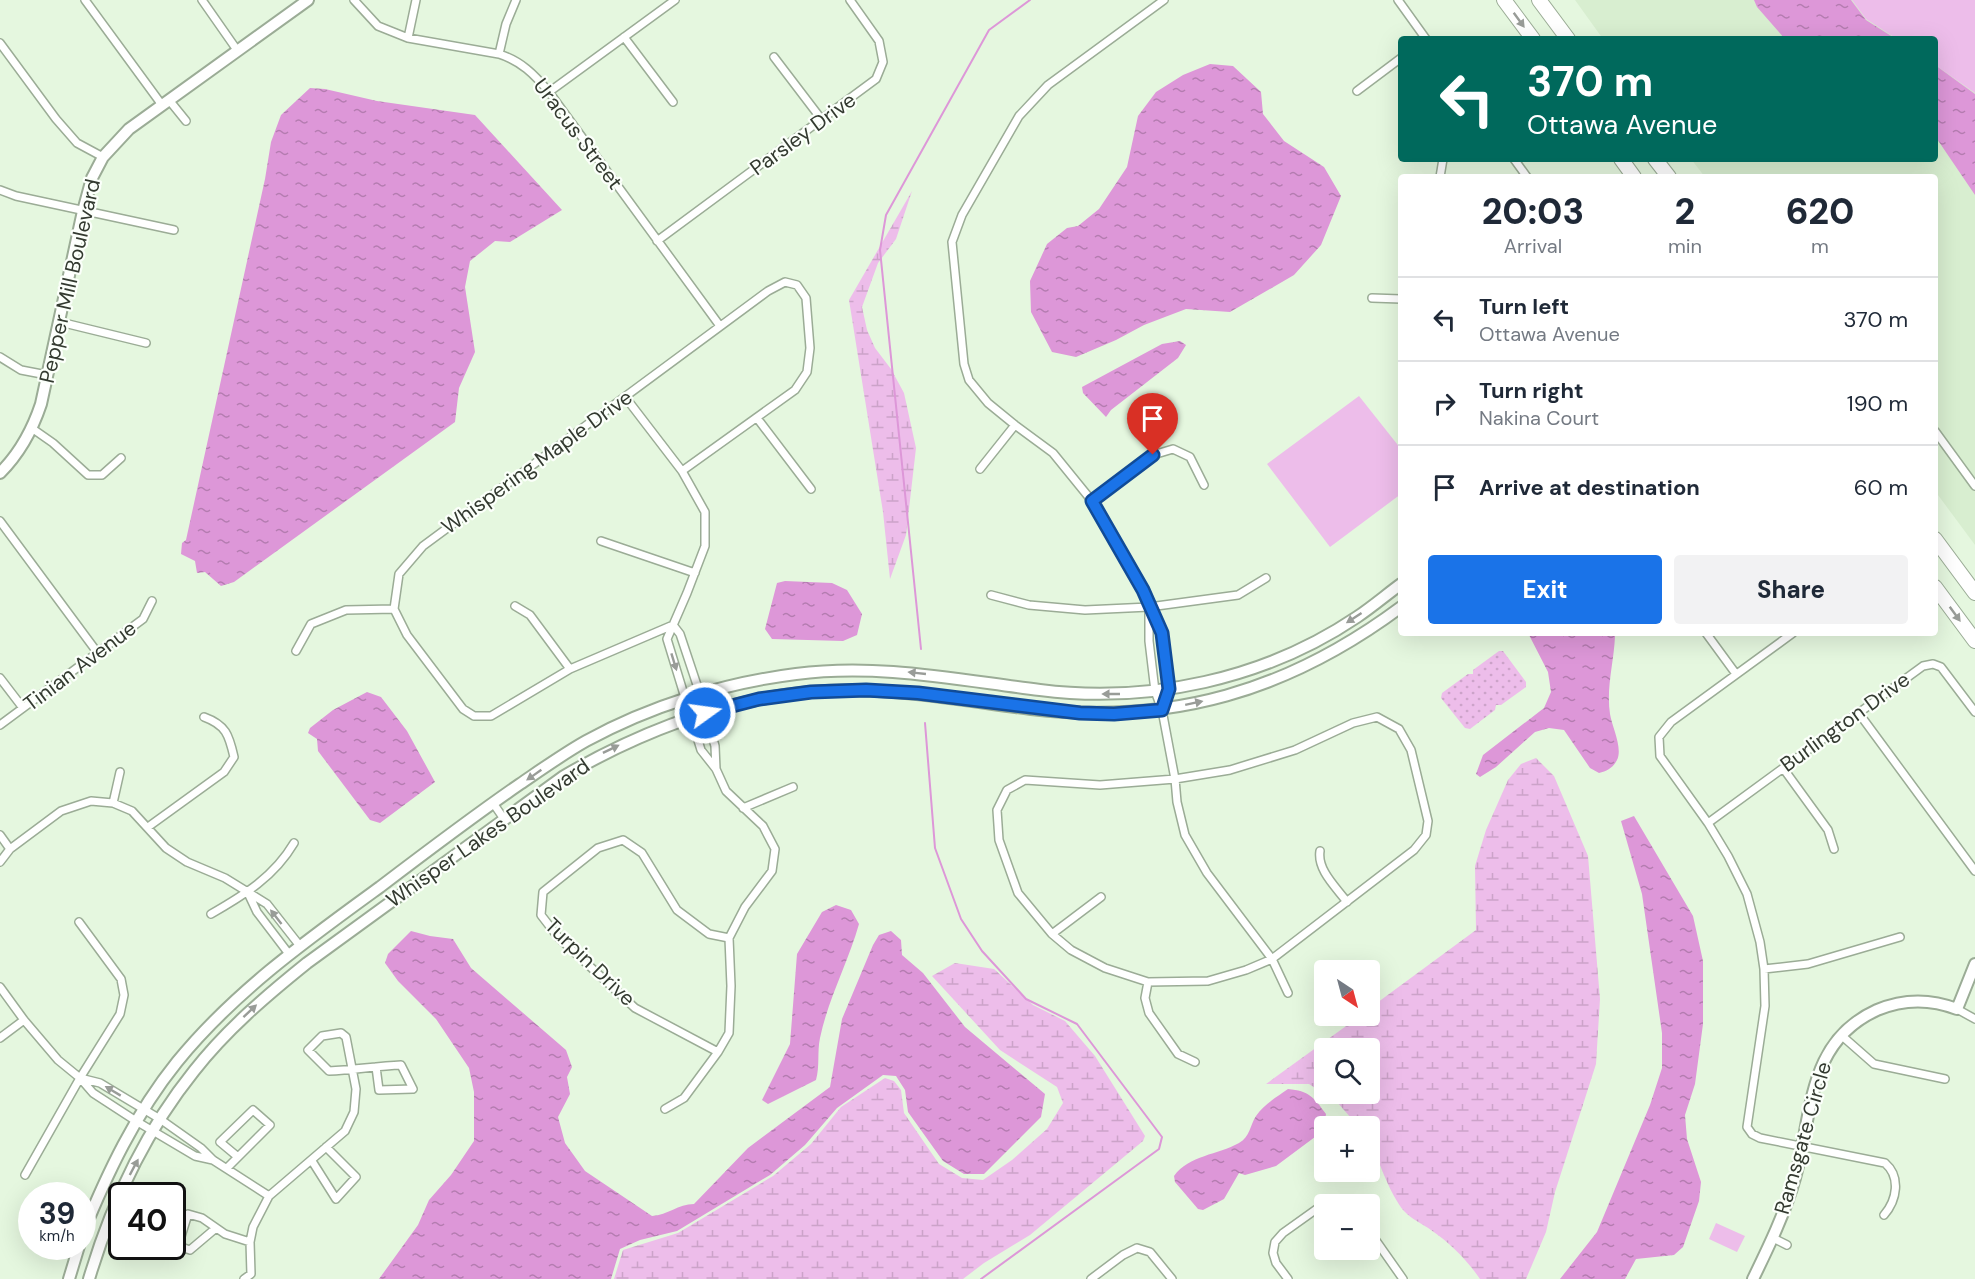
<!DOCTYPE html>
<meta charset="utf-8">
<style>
body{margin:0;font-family:"DM Sans",sans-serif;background:#f2f2f3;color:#1f2937;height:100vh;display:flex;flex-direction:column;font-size:22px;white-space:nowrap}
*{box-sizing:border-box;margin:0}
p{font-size:20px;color:#747a83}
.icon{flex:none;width:33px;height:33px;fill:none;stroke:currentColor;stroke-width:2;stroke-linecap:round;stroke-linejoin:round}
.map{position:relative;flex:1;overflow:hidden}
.details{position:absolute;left:1398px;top:174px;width:540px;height:462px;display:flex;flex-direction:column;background:#fff;border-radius:6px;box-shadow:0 6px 24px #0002}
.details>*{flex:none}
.banner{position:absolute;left:1398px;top:36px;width:540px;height:126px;border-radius:6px;box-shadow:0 6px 24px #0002;background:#00695c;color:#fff;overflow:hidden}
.needle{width:39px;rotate:144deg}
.buttons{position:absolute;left:1314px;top:960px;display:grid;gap:12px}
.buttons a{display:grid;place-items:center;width:66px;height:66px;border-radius:6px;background:#fff;box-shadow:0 6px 24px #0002;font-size:30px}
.speed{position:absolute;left:18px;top:1182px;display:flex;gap:12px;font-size:30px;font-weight:700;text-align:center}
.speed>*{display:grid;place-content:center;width:78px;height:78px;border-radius:50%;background:#fff;box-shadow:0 6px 24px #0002;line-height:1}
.speed small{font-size:15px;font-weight:400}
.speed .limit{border:3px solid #111;border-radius:9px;background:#fff;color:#111}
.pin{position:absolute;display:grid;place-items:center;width:51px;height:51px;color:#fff;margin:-62px -26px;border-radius:50% 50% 50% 0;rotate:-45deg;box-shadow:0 0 6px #0007}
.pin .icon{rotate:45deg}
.me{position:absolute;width:66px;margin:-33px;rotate:76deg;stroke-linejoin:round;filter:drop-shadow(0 0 4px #0008)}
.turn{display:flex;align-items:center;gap:21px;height:126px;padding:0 30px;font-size:27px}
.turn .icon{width:78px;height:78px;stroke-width:2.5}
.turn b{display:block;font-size:42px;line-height:51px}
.eta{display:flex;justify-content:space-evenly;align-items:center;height:102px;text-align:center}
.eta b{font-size:36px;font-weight:800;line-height:42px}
.primary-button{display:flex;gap:12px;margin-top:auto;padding:12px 30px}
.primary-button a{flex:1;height:69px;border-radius:6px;background:#1a73e8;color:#fff;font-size:24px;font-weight:800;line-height:69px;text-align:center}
.primary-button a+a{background:#f2f2f3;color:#1f2937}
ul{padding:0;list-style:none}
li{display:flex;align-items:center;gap:18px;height:84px;padding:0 30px;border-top:2px solid #e0e1e3}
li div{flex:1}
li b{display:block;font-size:22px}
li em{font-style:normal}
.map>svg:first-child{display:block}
.built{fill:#d8eed0}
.grass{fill:#edbdea}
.wetland{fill:url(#wetland-marsh);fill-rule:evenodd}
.park{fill:url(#park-dots)}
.water{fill:url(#water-ripples)}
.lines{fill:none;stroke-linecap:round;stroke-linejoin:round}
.stream{stroke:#dd97d8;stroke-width:2}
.street-casing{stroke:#9bac96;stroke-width:10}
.secondary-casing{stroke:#9bac96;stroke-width:14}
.highway-casing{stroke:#9bac96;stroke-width:16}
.street{stroke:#fff;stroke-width:7}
.secondary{stroke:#fff;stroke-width:10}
.highway{stroke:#fff;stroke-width:14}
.oneway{fill:#999c98}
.route-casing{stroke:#114b97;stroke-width:15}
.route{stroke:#1a73e8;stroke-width:10}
.labels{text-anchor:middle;stroke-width:4.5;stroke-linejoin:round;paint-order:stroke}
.street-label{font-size:21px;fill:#333a30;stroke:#fbfffa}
</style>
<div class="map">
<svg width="1975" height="1279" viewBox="0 0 1975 1279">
<defs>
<pattern id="wetland-marsh" width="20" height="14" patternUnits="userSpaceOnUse" patternTransform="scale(1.5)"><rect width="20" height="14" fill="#edbdea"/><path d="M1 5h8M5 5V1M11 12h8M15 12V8" fill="none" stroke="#cca3c9"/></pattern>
<pattern id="park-dots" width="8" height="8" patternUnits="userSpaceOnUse" patternTransform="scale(1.5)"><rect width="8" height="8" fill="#edbdea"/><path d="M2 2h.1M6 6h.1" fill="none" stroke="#cca3c9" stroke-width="1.8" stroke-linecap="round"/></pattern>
<pattern id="water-ripples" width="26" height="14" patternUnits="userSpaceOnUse" patternTransform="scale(1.5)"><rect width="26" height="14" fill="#dd97d8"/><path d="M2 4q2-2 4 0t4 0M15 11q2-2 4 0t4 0" fill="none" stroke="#b47cb0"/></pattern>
</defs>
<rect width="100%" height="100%" fill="#e5f7df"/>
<!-- built -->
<path class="built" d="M 1575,0 L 1975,0 L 1975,545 L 1935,491 L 1935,177 L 1705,177 L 1691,159 L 1935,159 L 1935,39 L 1603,39 Z"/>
<!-- grass -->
<path class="grass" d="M 1852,0 L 1975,0 L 1975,93 L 1935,65 L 1935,39 L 1897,39 L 1866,19 Z
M 1359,396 L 1401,449 L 1401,494 L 1330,547 L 1267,464 Z
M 1716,1223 L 1745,1236 L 1737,1252 L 1709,1239 Z"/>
<!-- wetland -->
<path class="wetland" d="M 912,191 L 896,239 L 878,263 L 862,307 L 867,330 L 875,348 L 891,369 L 904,393 L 916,448 L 906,535 L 890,579 L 883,512 L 849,300 Z
M 1536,758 L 1554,776 L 1588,856 L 1600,999 L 1596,1064 L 1555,1192 L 1546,1232 L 1526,1279 L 1480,1279 C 1467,1260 1450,1243 1431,1230 C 1423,1224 1411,1219 1404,1211 C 1391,1197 1370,1145 1370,1126 L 1358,1126 L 1337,1102 L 1309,1084 L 1266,1084 L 1360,1016 L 1370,1016 L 1370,1008 L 1476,930 L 1475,866 L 1486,830 L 1508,780 L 1521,764 ZM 1324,1048 L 1370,1048 L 1370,1094 L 1324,1094 Z
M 955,963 L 994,969 L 1033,1005 L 1065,1021 L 1095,1056 L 1145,1136 L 1143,1141 L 1030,1235 L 984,1263 L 963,1279 L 614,1279 L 623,1250 L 678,1233 L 773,1176 L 811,1144 L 841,1107 L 885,1078 L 894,1081 L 901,1090 L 904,1113 L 939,1164 L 962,1178 L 983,1180 L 1012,1160 L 1047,1129 L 1063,1103 L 1057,1087 L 1000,1050 L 932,976 Z"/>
<!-- park -->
<path class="park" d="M 1499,651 L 1503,651 L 1526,682 L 1526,687 L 1501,705 L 1496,705 L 1495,710 L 1470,729 L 1465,728 L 1441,698 L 1442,693 L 1468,674 L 1473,674 L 1473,670 Z"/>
<!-- water -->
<path class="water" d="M 1754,0 L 1851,0 L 1866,20 L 1896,39 L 1785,39 L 1757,7 Z
M 1210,64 L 1233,66 L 1261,92 L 1263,114 L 1284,141 L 1324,167 L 1341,196 L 1321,245 L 1294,275 L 1230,312 L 1186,309 L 1144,325 L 1116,340 L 1076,357 L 1052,352 L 1031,312 L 1030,281 L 1047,244 L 1067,228 L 1078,226 L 1099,209 L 1127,167 L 1138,116 L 1156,92 L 1183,75 Z
M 1935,65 L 1975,94 L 1975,195 L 1935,136 Z
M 310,88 L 325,89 L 377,101 L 475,115 L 562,210 L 510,242 L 495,241 L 470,261 L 465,287 L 475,352 L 459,388 L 455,422 L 234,582 L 221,586 L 205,572 L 197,573 L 195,561 L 181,554 L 182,543 L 186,540 L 265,179 L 271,142 L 281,115 Z
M 1180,341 L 1186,345 L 1178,358 L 1111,410 L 1106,417 L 1083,393 L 1082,387 L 1162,344 Z
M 785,581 L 832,583 L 847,590 L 862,614 L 857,635 L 843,641 L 772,639 L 765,629 L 777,583 Z
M 1528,633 L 1613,633 L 1615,636 C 1614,662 1606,688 1610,714 C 1612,727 1623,748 1617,760 C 1613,768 1607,771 1599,773 L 1590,768 L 1564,730 L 1549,728 L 1535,732 L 1496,767 L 1480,777 L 1476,774 L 1483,755 L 1544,708 L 1551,692 L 1548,672 Z
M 367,692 L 381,697 L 407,731 L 435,782 L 380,823 L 370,820 L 318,751 L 317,739 L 308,733 L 310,728 L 333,710 Z
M 1634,816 L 1693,916 L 1703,961 L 1703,1024 L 1695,1084 L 1685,1115 L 1687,1139 L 1701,1182 L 1699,1201 L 1683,1247 L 1674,1255 L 1636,1259 L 1625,1279 L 1560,1279 L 1597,1232 L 1650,1105 L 1662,1068 L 1662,1033 L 1642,894 L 1621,821 Z
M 836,905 L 851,910 L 859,924 C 848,963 828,999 820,1038 C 817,1052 820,1066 816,1080 L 768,1104 L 762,1100 L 790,1044 L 797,954 L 822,912 Z
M 411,931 L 430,936 L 453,939 L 471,968 L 566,1050 L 572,1067 L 567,1077 L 570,1094 L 558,1117 L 565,1143 L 585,1171 L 652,1216 C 668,1215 678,1204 694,1204 L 748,1148 L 830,1087 L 842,1019 L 873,945 L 879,935 L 891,931 L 901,940 L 902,955 L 923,973 L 965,1027 L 1045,1094 L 1041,1117 L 984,1174 L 964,1174 L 943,1161 L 908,1112 L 905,1090 L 896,1076 L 883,1075 L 837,1108 L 805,1145 L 770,1175 L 677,1231 L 640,1240 L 620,1249 L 611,1279 L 379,1279 L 418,1225 L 429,1200 L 451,1175 L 474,1141 L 474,1092 L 469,1068 L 436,1019 L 398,981 L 385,963 L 388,954 Z
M 1288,1089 C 1309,1091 1314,1097 1326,1114 L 1323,1131 L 1276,1166 L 1245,1175 L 1239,1173 L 1224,1199 L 1203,1210 L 1198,1209 L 1175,1182 L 1174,1176 C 1189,1155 1218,1155 1239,1143 C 1250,1137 1250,1125 1256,1116 C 1264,1104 1277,1097 1288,1089 Z"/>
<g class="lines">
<!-- stream -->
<path class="stream" d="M 921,649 L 880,250 L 886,215 L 989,30 L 1030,0
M 925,723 L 935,848 L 961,919 L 982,951 L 1026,999 L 1077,1024 L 1162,1137 L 1159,1149 L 981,1279"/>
<!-- street casing -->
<g class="street-casing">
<path id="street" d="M 85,0 L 162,105
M 202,0 L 237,50
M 354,0 L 378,26 L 408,38 L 499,54 C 521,61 534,74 549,92 L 720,326
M 1398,0 L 1426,39
M 624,37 L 673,102
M 408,38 L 416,0
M 0,43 L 56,119 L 77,143 L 103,157
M 499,54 L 506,24 L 516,0
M 774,57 L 822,120
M 1357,91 L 1401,58
M 549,92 L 675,0
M 169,100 L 186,121
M 1514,159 L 1527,177
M 1440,177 L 1443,159
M 0,190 L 16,196 L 174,230
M 657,241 L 876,79 L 883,62 L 879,41 L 850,0
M 1372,298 L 1401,299
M 60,322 L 146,343
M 0,357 L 21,370 L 47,375
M 626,398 L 682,471 L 705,512 L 705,546 L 687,593 L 667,639 L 701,750 L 716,769 L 726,791 L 763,826 L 775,849 L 772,871 L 745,907 L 729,938 L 731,986 L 729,1033 L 718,1052 L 684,1098 L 665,1109
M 757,418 L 811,489
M 33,429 L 53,443 L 88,475 L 102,475 L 121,458
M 1935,431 L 1975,486
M 980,469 L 1015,425
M 1092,501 L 1153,455 L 1173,449 L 1190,457 L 1204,485
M 0,521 L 97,652
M 601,541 L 695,573
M 991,595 L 1029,605 L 1085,610 L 1149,607 L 1238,595 L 1266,578
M 515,606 L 530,615 L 570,669
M 1149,611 L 1149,641 L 1155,691 L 1162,710 L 1175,779 L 1177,802 L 1185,835 L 1207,873 L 1272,959 L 1288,993
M 673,625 L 570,669 L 491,716 L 474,716 L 463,709 L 407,635 L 394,609 L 399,574 L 423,546 L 768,291 L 785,282 L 797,285 L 806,298 L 810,348 L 807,372 L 795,390 L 682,471
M 673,625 L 680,634 L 700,694 L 715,746 L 716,769
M 1706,633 L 1736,674
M 1793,633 L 1671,722 L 1659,737 L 1660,756 L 1708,823 L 1728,856 L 1747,894 L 1760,942 L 1764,969 L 1765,1006 L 1747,1127 L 1752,1134 L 1760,1138 L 1885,1163 C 1901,1177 1897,1200 1884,1215
M 296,651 L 311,624 L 346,610 L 394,609
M 0,678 L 23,708
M 1162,710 L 1169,689 L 1162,633 L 1149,607 L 1143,589 L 1092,501 L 1053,453 L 1015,425 L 988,403 L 969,380 L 964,364 L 952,242 L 962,215 L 1019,116 L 1048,85 L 1164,0
M 1858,712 L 1975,871
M 1377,717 L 1399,729 L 1411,750 L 1428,821 L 1426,835 L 1414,850 L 1272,959 L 1246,970 L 1208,981 L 1148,982 L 1105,968 L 1071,950 L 1052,934 L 1018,893 L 999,840 L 997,810 L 1007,790 L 1025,780 L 1100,785 L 1175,779 L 1230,770 L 1295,750 L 1353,723 Z
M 0,725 L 143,619 L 152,601
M 1783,768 L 1828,830 L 1834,849
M 113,803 L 120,772
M 493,803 L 504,819
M 743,808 L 793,787
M 1708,823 L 1923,666 L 1933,664 L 1941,667 L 1975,712
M 148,827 L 224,772 L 234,757 C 229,735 226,725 204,717
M 0,835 L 10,849
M 1320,851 C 1317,870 1336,887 1347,902
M 0,862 L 10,849 L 61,811 L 91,801 L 113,803 L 132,811 L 166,848 L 187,862 L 225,878 L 267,904 L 300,946
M 248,893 L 257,912 L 289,954
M 211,914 C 244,895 274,877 294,843
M 1052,934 L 1101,897
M 1764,969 L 1808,964 L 1900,937
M 1148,982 L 1145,998 L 1149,1013 L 1178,1054 L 1195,1062
M 0,987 L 24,1020 L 58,1060 L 80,1078 L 93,1093 L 136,1121 L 195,1156 L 213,1160
M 1957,1009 L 1975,1019
M 1841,1035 L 1874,1064 L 1945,1079
M 0,1038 L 24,1020
M 718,1052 L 635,1008 L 558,937 L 541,915 L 543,892 L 598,848 L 623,840 L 642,853 L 677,910 L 709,934 L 729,938
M 80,1078 L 100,1083 L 160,1119 L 201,1148 L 213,1160 L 269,1196
M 312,1161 L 336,1199 L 356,1177 L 326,1147
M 227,1168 L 270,1125 L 253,1110 L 220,1142 L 238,1157
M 25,1175 L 80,1078 L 120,1014 L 124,995 L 121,979 L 79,922
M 216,1228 L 190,1250 L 178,1246 L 188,1214 L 202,1218 L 225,1234 L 250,1242
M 1370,1232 L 1403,1279
M 1773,1238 L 1787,1245
M 244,1279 L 251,1274 L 250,1242 L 253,1227 L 269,1196 L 345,1131 L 354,1112 L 356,1089 L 346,1037 L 341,1033 L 322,1036 L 308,1050 L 329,1071 C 353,1070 377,1066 401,1065 L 413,1089 L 379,1090 L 376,1067
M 1091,1279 L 1123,1255 L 1137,1248 L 1150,1252 L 1172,1279
M 1288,1279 L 1276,1263 L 1273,1253 L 1275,1242 L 1283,1233 L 1325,1203 L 1335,1199 L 1348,1204"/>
</g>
<!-- secondary casing -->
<g class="secondary-casing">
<path id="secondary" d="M 0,473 C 20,453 32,431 41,404 L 83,211 L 92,178 L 103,157 L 129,129 L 308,0
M 82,1235 C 107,1174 135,1114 177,1062 C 234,992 307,940 380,887 C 426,852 472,817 520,784 C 542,769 563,754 586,741 C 650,706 724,683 796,674 C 878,663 958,680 1040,690 C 1149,704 1265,679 1357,617 C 1372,607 1386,595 1401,584
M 69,1279 L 79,1246
M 89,1279 C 111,1205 145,1132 194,1071 C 226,1030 266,996 307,963 L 564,776 C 640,732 722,700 810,692 C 885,685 958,700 1031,709 C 1172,725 1288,691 1401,607
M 1753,1279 C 1769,1246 1785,1213 1795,1178 C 1813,1114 1806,1042 1877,1010 C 1903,999 1931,999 1957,1009 L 1975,964"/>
</g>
<!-- highway casing -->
<g class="highway-casing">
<path id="highway" d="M 1504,0 L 1533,39
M 1539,0 L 1568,39
M 1621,159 L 1634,177
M 1655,159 L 1669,177
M 1935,539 L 1975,593
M 1935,587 L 1975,641"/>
</g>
<!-- street -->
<use href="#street" class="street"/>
<!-- secondary -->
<use href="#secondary" class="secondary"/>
<!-- highway -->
<use href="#highway" class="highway"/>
</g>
<!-- one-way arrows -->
<defs><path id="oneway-solid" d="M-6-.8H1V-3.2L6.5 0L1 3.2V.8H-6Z" transform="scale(1.5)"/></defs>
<g class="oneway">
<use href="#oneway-solid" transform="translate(1519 20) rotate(54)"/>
<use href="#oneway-solid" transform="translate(1955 614) rotate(54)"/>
<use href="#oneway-solid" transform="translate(1354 618) rotate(147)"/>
<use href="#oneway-solid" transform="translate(674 662) rotate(73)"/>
<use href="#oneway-solid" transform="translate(917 673) rotate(-174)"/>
<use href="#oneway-solid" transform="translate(1111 694) rotate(-180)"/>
<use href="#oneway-solid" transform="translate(1194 703) rotate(-12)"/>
<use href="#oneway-solid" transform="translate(611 749) rotate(-26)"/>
<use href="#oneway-solid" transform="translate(534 775) rotate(145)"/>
<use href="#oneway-solid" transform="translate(276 917) rotate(-128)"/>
<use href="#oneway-solid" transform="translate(250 1011) rotate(-43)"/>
<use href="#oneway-solid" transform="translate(113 1091) rotate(-149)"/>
<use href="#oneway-solid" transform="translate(134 1167) rotate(-62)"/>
</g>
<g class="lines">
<!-- route casing -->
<g class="route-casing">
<path id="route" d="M 705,713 L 759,699 L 811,692 L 866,690 L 918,693 L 1080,713 L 1114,714 L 1162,710 L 1169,689 L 1162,633 L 1143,590 L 1092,501 L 1153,455"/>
</g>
<!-- route -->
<use href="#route" class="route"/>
</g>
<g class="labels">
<!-- street labels -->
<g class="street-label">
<text transform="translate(578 134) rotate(53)" y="7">Uracus Street</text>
<text transform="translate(803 134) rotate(-36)" y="7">Parsley Drive</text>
<text transform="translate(70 281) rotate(-77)" y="7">Pepper Mill Boulevard</text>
<text transform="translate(537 462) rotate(-36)" y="7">Whispering Maple Drive</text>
<text transform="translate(80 666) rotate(-37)" y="7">Tinian Avenue</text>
<text transform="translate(1845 722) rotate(-36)" y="7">Burlington Drive</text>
<text transform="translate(488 833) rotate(-35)" y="7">Whisper Lakes Boulevard</text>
<text transform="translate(590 962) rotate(44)" y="7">Turpin Drive</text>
<text transform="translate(1803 1138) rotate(-74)" y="7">Ramsgate Circle</text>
</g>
</g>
</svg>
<div class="buttons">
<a><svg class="needle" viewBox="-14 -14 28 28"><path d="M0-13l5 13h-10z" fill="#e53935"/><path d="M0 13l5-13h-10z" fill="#747a83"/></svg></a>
<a><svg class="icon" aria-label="search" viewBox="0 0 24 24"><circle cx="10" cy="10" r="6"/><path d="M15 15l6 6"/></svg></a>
<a>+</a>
<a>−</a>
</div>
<div class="speed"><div>39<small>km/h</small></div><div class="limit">40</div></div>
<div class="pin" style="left:1153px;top:455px;background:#d93025"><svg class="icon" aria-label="arrive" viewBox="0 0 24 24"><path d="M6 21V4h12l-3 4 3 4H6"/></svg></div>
<svg class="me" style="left:705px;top:713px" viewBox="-20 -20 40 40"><circle r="17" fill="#1a73e8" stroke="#fff" stroke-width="3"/><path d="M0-11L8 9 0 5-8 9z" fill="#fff"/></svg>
<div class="banner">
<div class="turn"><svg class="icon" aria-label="left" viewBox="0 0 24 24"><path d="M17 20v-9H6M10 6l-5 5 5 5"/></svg><div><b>370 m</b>Ottawa Avenue</div></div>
</div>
<section class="details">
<div class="eta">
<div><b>20:03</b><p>Arrival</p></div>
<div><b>2</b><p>min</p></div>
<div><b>620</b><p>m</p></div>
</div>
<ul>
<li><svg class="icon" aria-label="left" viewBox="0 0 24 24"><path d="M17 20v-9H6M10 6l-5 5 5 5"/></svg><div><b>Turn left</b><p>Ottawa Avenue</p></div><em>370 m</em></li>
<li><svg class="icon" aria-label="right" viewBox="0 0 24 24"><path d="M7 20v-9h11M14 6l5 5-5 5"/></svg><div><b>Turn right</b><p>Nakina Court</p></div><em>190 m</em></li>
<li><svg class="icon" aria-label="arrive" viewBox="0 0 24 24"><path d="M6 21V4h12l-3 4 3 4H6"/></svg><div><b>Arrive at destination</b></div><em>60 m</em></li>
</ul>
<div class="primary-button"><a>Exit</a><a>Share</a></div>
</section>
</div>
